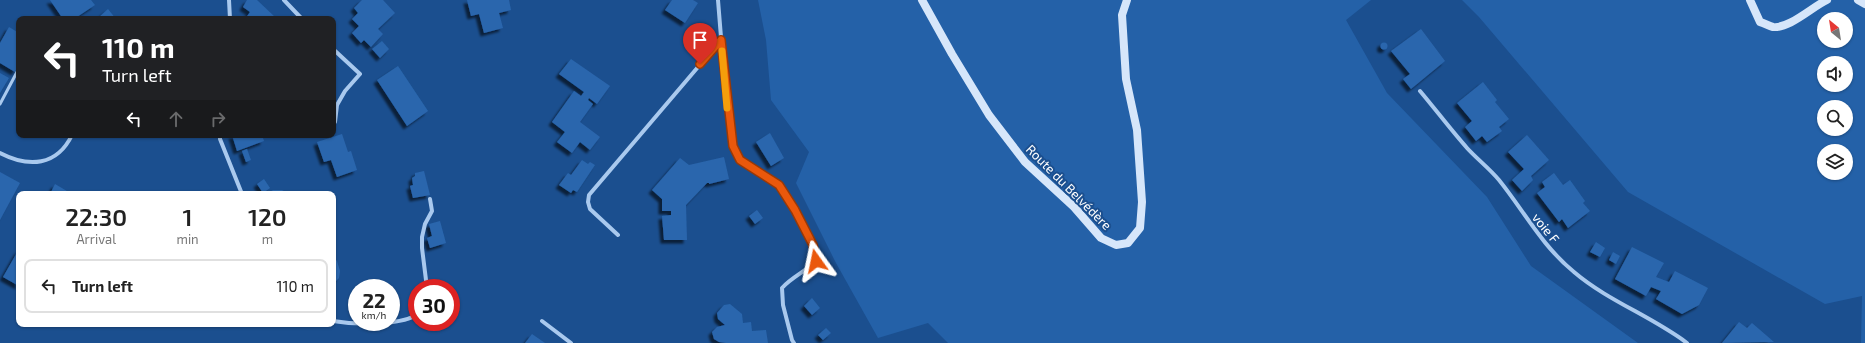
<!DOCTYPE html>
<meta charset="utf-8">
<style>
body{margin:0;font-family:"Exo 2",sans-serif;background:#f2f2f2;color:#222;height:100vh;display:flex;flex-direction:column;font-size:15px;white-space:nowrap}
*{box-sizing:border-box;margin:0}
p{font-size:13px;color:#767676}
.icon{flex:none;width:22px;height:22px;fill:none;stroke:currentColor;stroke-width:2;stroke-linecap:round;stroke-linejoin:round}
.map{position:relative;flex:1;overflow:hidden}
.sheet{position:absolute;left:16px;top:191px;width:320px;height:136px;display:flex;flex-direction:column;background:#fff;border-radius:8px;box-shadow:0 1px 3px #0004}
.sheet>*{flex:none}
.top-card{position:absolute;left:16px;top:16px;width:320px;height:122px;border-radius:8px;box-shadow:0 1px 3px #0004;background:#202124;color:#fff;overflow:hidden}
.needle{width:26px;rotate:330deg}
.controls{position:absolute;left:1817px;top:12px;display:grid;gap:8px}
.controls a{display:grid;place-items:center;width:36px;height:36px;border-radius:50%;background:#fff;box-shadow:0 1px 3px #0004;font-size:20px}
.speed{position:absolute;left:348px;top:279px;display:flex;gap:8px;font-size:20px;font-weight:700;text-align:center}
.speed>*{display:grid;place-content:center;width:52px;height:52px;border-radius:50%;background:#fff;box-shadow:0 1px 3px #0004;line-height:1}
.speed small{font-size:10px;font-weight:400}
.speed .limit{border:6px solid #d22;background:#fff;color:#111}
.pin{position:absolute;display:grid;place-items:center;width:34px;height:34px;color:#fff;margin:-41px -17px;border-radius:50% 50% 50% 0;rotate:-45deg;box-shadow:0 0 4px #0007}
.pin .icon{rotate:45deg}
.me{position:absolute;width:44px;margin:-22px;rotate:348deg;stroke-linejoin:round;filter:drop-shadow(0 0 3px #0008)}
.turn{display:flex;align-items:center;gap:14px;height:84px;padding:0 20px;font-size:18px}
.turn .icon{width:52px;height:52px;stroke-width:2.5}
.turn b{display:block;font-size:28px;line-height:34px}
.lanes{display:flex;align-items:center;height:38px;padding:0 20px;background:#0003;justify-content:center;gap:20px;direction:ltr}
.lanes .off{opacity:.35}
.eta{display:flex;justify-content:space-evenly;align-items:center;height:68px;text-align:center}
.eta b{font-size:24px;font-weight:600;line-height:28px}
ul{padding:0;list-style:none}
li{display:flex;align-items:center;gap:12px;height:54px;margin:0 8px 6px;padding:0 12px;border:2px solid #e0e0e0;border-radius:8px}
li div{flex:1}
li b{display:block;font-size:15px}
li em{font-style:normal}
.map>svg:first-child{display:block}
.green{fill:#2461a8;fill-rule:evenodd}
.building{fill:#2a66ad;filter:url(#shadow)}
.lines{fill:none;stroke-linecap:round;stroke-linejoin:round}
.lane{stroke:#a9c9ee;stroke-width:3}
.street{stroke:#a9c9ee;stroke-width:4}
.secondary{stroke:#d6e6fa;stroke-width:8}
.route-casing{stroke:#983908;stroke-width:10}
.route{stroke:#ea580c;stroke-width:7}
.slow{stroke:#f59e0b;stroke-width:7}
.labels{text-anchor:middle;stroke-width:4;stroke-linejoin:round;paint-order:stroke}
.street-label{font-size:13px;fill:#fff;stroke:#1b4f8f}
</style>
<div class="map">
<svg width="1865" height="343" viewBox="0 0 1865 343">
<defs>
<filter id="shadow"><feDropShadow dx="-3.5" dy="3.5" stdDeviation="1" flood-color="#0009"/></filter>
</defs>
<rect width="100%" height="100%" fill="#1b4f8f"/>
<!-- green -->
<path class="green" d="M 758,0 L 1371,0 L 1346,20 L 1387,93 L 1487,197 L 1531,266 L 1638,343 L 948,343 L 928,323 L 878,338 L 836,263 L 796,183 L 809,152 L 771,100 L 766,40 Z
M 1462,0 L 1865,0 L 1865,343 L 1861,343 L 1862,296 L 1825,304 L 1628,192 L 1479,17 ZM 1824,19 L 1846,19 L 1846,41 L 1824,41 ZM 1824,63 L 1846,63 L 1846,85 L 1824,85 ZM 1824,107 L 1846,107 L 1846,129 L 1824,129 ZM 1824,151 L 1846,151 L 1846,173 L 1824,173 Z"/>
<!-- building -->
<path class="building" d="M 50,0 L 91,0 L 95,5 L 74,19 L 63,19 Z
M 247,0 L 257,0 L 275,17 L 274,19 L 245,19 L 250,12 L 243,7 Z
M 362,0 L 383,0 L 395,13 L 378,29 L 383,34 L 371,47 L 364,40 L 361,43 L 352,33 L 359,26 L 352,19 L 358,13 L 354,8 Z
M 467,0 L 509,0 L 511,10 L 499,13 L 503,28 L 484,33 L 479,14 L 471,16 Z
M 672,0 L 693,0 L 698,3 L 685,23 L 665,10 Z
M 108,9 L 116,19 L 99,19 L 98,18 Z
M 9,27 L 19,33 L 19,65 L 15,72 L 0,63 L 0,43 Z
M 1421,29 L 1445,61 L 1411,89 L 1403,79 L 1410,74 L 1391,51 Z
M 382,41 L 389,49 L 380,58 L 372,49 Z
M1380.5 46a3.5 3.5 0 1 1 7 0a3.5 3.5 0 1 1-7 0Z
M 571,59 L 610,86 L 597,104 L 589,98 L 588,100 L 593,104 L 580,122 L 600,137 L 590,150 L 580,142 L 572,153 L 557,142 L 565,132 L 552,122 L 574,91 L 581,96 L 584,92 L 559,74 Z
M 398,66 L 428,111 L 407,126 L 377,80 Z
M 0,73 L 9,78 L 0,93 Z
M 1483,82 L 1497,100 L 1495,102 L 1509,119 L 1499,127 L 1502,131 L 1487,142 L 1482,136 L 1476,141 L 1465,127 L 1472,121 L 1457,103 Z
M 770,133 L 784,158 L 771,166 L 756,142 Z
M 342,134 L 348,152 L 351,151 L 357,170 L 337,177 L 331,160 L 324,162 L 317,142 Z
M 232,135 L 262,135 L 264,141 L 237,151 Z
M 1527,135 L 1549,160 L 1531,176 L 1533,180 L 1522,191 L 1512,180 L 1524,169 L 1508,152 Z
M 247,149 L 251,160 L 246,162 L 242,151 Z
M 724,157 L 729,179 L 709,184 L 709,183 L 707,183 L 686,205 L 687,240 L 664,240 L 662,216 L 671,215 L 671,211 L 662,211 L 662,199 L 652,190 L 680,158 L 689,165 Z
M 582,160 L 588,164 L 590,162 L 595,165 L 577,192 L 573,190 L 571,193 L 559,185 L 568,173 L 571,175 Z
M 424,171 L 430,195 L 413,198 L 410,186 L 413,185 L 412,178 L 415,176 L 415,173 Z
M 0,172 L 20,183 L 0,220 Z
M 1554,173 L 1563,185 L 1570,180 L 1585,201 L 1583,203 L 1590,211 L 1568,228 L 1562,219 L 1559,222 L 1537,193 L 1545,187 L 1542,182 Z
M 264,179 L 270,188 L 263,193 L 257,184 Z
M 55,184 L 72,194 L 50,194 Z
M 273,190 L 282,190 L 289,194 L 266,194 Z
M 757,210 L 763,218 L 755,224 L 749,216 Z
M 440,221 L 446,243 L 430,248 L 427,238 L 432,236 L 429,224 Z
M 1596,242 L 1605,248 L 1600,257 L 1590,252 Z
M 1632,247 L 1664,263 L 1656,277 L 1669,282 L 1675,271 L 1708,288 L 1699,305 L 1682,314 L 1656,299 L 1661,291 L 1651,287 L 1646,296 L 1615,279 Z
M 19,249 L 19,286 L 3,277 Z
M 1613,252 L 1620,256 L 1616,264 L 1609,260 Z
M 333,257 L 337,261 L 340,271 L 339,278 L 333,284 Z
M 812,298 L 820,308 L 812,315 L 804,306 Z
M 730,304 L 742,314 L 743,323 L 751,322 L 752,331 L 766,330 L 768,343 L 726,343 L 719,342 L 714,339 L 712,332 L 717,327 L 725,325 L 718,319 L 717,313 L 724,305 Z
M 1739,322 L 1747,328 L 1752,323 L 1774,342 L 1722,343 Z
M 826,328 L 831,333 L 823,340 L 818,335 Z
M 532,334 L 545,343 L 525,343 Z"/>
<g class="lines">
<!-- lane -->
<path class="lane" d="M 0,104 L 17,72"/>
<!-- street -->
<path class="street" d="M 229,0 L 230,19
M 284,0 L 302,19
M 718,0 L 725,87 L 733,146 L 740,160 L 779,185 L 795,210 L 813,245 L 816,261 C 805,272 792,277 782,288 L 783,305 L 792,340 L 794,343
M 333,49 L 360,74 L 345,91 L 337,105 L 335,122
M 1420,91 C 1436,110 1451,130 1467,148 C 1477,159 1489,168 1499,180 C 1524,211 1542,246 1574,272 C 1608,301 1651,316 1687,343
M 220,135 L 220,139 L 242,194
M 0,153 C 29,168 57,166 72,135
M 618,235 L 590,209 L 588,202 L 589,195 L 721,40
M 427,288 L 422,248 L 422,237 L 425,224 L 432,211 L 430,199
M 333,321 C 356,325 396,326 417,315
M 542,321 L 571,343"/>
<!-- secondary -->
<path class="secondary" d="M 922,0 L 952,54 L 989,115 L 1025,162 L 1074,207 L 1101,238 L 1116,245 L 1128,243 L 1140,228 L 1142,202 L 1137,130 L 1126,79 L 1122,15 L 1127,0
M 1750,0 L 1760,22 C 1764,23 1769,26 1773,27 C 1789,29 1812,7 1827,0
M 1858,0 L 1865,4"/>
</g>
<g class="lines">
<!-- route casing -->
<g class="route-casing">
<path id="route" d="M 700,64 L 721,40 L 733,146 L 740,160 L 779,185 L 795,210 L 813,245 L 816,261"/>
</g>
<!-- route -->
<use href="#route" class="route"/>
<!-- slow -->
<path class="slow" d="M 722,51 L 727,108"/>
</g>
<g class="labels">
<!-- street labels -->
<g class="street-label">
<text transform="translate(1069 187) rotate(45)" y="5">Route du Belvédère</text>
<text transform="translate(1546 228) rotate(51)" y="5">voie F</text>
</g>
</g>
</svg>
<div class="controls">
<a><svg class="needle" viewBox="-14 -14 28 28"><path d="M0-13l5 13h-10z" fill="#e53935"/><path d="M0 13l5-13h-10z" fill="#767676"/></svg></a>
<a><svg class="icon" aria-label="sound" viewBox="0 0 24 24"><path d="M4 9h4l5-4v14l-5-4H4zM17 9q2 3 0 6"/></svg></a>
<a><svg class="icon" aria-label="search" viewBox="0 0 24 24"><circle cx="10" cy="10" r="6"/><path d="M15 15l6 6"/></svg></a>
<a><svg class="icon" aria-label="layers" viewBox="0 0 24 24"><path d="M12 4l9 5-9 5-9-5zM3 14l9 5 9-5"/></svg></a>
</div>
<div class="speed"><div>22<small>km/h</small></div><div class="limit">30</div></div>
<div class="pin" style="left:700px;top:64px;background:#d93025"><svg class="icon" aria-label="arrive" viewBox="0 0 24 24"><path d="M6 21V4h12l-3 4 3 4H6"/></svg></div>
<svg class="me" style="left:816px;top:261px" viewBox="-20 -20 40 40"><path d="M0-17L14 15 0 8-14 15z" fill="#ea580c" stroke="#fff" stroke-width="4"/></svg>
<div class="top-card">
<div class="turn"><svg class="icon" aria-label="left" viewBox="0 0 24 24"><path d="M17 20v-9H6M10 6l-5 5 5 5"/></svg><div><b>110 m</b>Turn left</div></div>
<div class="lanes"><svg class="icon" aria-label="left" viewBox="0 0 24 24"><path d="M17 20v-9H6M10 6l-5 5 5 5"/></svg><svg class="icon off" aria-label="ahead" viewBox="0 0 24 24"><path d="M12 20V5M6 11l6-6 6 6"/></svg><svg class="icon off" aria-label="right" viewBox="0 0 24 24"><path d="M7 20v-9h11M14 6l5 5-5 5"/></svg></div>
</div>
<section class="sheet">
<div class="eta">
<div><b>22:30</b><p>Arrival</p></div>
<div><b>1</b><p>min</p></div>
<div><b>120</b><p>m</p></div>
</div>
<ul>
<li><svg class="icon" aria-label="left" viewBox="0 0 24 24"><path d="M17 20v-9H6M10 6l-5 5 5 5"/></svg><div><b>Turn left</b></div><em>110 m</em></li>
</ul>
</section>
</div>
